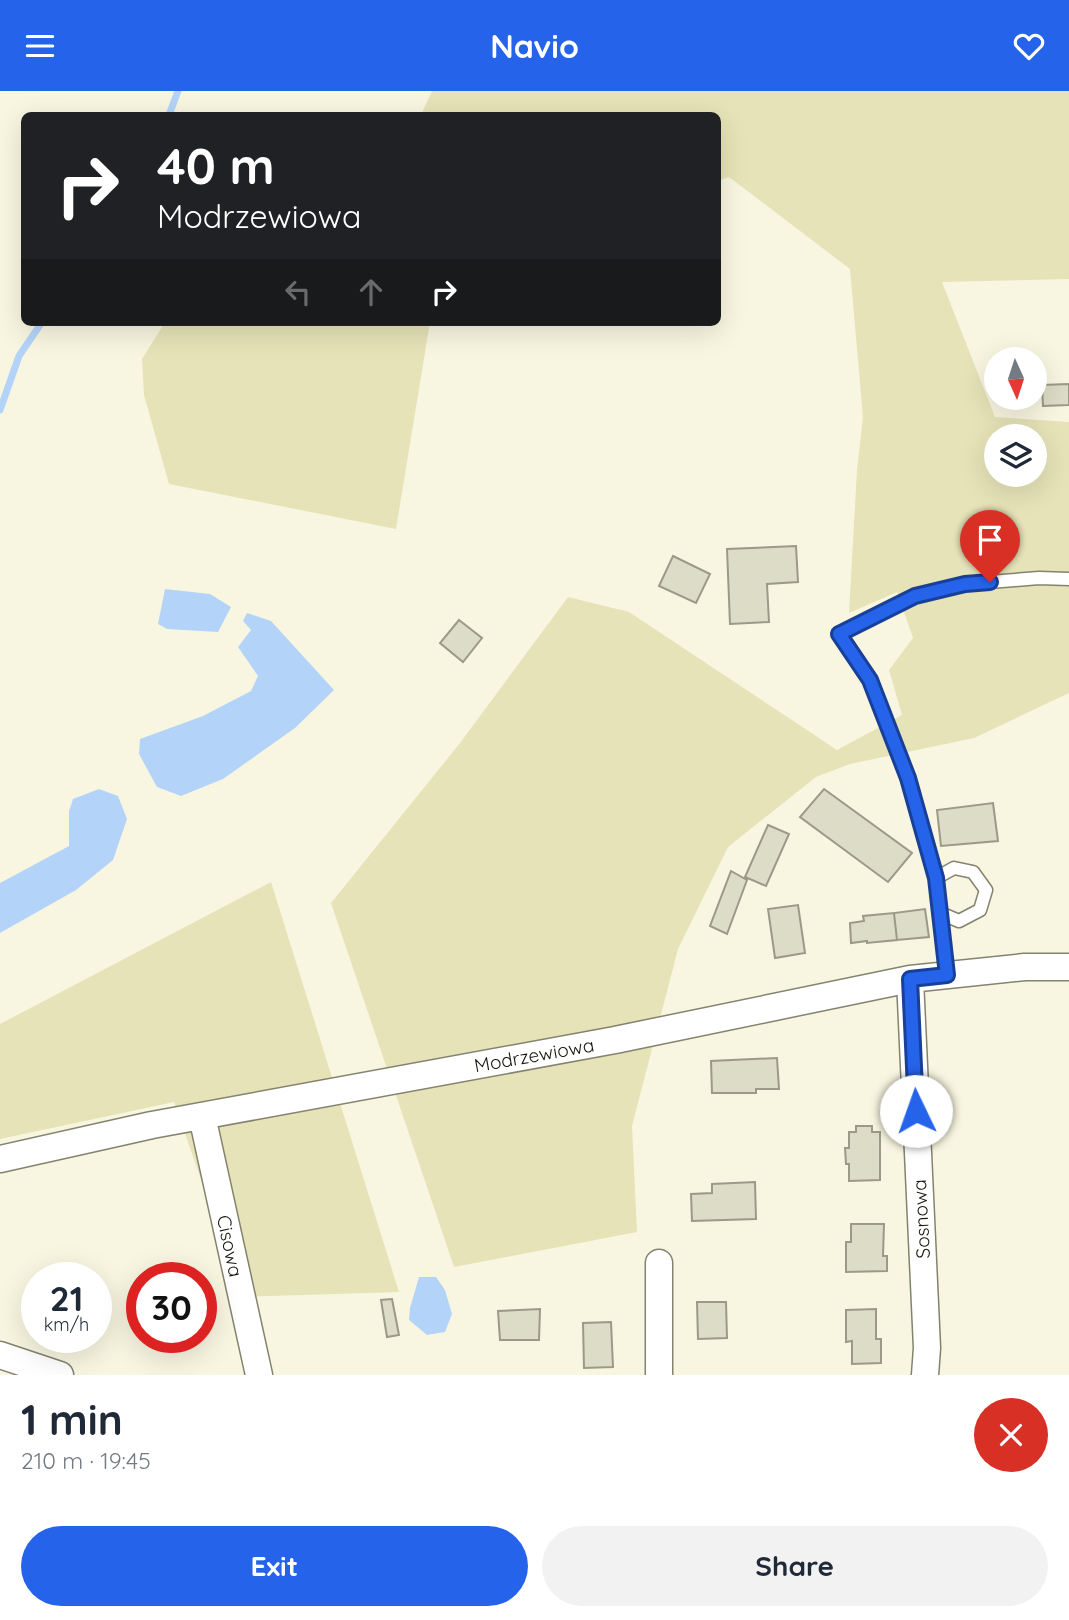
<!DOCTYPE html>
<meta charset="utf-8">
<style>
body{margin:0;font-family:Quicksand,sans-serif;background:#f2f2f3;color:#1f2937;height:100vh;display:flex;flex-direction:column;font-size:26px;white-space:nowrap}
*{box-sizing:border-box;margin:0}
p{font-size:23px;color:#747a83}
.icon{flex:none;width:38px;height:38px;fill:none;stroke:currentColor;stroke-width:2;stroke-linecap:round;stroke-linejoin:round}
.map{position:relative;height:1284px;overflow:hidden}
.details{display:flex;flex-direction:column;background:#fff;flex:1}
.details>*{flex:none}
.guide{position:absolute;left:21px;top:21px;width:700px;height:214px;border-radius:10px;box-shadow:0 7px 28px #0002;background:#202124;color:#fff;overflow:hidden}
.needle{width:46px;rotate:177deg}
.controls{position:absolute;left:984px;top:256px;display:grid;gap:14px}
.controls a{display:grid;place-items:center;width:63px;height:63px;border-radius:50%;background:#fff;box-shadow:0 7px 28px #0002;font-size:35px}
.speed{position:absolute;left:21px;top:1171px;display:flex;gap:14px;font-size:35px;font-weight:700;text-align:center}
.speed>*{display:grid;place-content:center;width:91px;height:91px;border-radius:50%;background:#fff;box-shadow:0 7px 28px #0002;line-height:1}
.speed small{font-size:18px;font-weight:400}
.speed .limit{border:10px solid #d22;background:#fff;color:#111}
.pin{position:absolute;display:grid;place-items:center;width:60px;height:60px;color:#fff;margin:-72px -30px;border-radius:50% 50% 50% 0;rotate:-45deg;box-shadow:0 0 7px #0007}
.pin .icon{rotate:45deg}
.me{position:absolute;width:77px;margin:-38px;rotate:357deg;stroke-linejoin:round;filter:drop-shadow(0 0 5px #0008)}
.turn{display:flex;align-items:center;gap:24px;height:147px;padding:0 21px;font-size:32px}
.turn .icon{width:91px;height:91px;stroke-width:2.5}
.turn b{display:block;font-size:49px;line-height:60px}
.lanes{display:flex;align-items:center;height:66px;padding:0 21px;background:#0003;justify-content:center;gap:35px;direction:ltr}
.lanes .off{opacity:.35}
.round{display:grid;place-items:center;flex:none;width:74px;height:74px;border-radius:37px;background:#f2f2f3}
.overview{display:flex;align-items:center;justify-content:space-between;height:119px;padding:0 21px}
h1{font-size:42px;font-weight:800;line-height:52px}
.cta{display:flex;gap:14px;margin-top:auto;padding:14px 21px}
.cta a{flex:1;height:80px;border-radius:42px;background:#2563eb;color:#fff;font-size:28px;font-weight:800;line-height:80px;text-align:center}
.cta a+a{background:#f2f2f3;color:#1f2937}
header{display:flex;justify-content:space-between;align-items:center;height:91px;padding:0 21px;background:#2563eb;color:#fff;font-size:32px;font-weight:800}
.map>svg:first-child{display:block}
.green{fill:#e6e3b8;fill-rule:evenodd}
.water{fill:#b3d4f8}
.lines{fill:none;stroke-linecap:round;stroke-linejoin:round}
.stream{stroke:#b3d4f8;stroke-width:7}
.building{fill:#dddcc6;stroke:#9b9a86;stroke-width:2}
.lane-casing{stroke:#84836f;stroke-width:15}
.street-casing{stroke:#84836f;stroke-width:29}
.lane{stroke:#fff;stroke-width:12}
.street{stroke:#fff;stroke-width:26}
.route-casing{stroke:#184099;stroke-width:18}
.route{stroke:#2563eb;stroke-width:12}
.labels{text-anchor:middle;stroke-width:5;stroke-linejoin:round;paint-order:stroke}
.street-label{font-size:19px;fill:#181710;stroke:#fff}
</style>
<header><svg class="icon" aria-label="menu" viewBox="0 0 24 24"><path d="M4 6h16M4 12h16M4 18h16"/></svg>Navio<svg class="icon" aria-label="heart" viewBox="0 0 24 24"><path d="M12 20l-8-8c-3-5 5-10 8-4 3-6 11-1 8 4z"/></svg></header>
<div class="map">
<svg width="1069" height="1284" viewBox="0 0 1069 1284">
<rect width="100%" height="100%" fill="#f8f6e0"/>
<!-- green -->
<path class="green" d="M 432,0 L 1069,0 L 1069,188 L 942,191 L 995,326 L 1069,331 L 1069,602 L 974,647 L 850,673 L 816,686 L 728,756 L 678,858 L 632,1035 L 637,1141 L 454,1176 L 331,812 L 460,652 L 568,506 L 629,521 L 837,659 L 902,624 L 889,579 L 913,547 L 897,501 L 849,522 L 857,379 L 863,326 L 850,178 L 729,86 L 718,90 L 718,24 L 421,24 ZM 996,345 L 1034,345 L 1034,383 L 996,383 Z
M 165,231 L 430,231 L 396,438 L 169,393 L 144,304 L 142,268 Z
M 271,791 L 399,1201 L 242,1206 L 174,1011 L 0,1048 L 0,933 Z"/>
<!-- water -->
<path class="water" d="M 165,498 L 210,503 L 231,516 L 218,541 L 167,538 L 158,533 Z
M 247,522 L 271,530 L 334,599 L 295,637 L 223,688 L 181,705 L 157,696 L 139,663 L 140,648 L 203,625 L 251,600 L 258,585 L 238,556 L 251,539 L 243,530 Z
M 99,698 L 118,705 L 127,728 L 113,769 L 76,799 L 0,842 L 0,792 L 69,755 L 69,720 L 73,708 Z
M 419,1186 L 436,1186 L 445,1199 L 452,1223 L 445,1241 L 427,1244 L 409,1229 L 410,1217 Z"/>
<g class="lines">
<!-- stream -->
<path class="stream" d="M 169,24 L 178,0
M 0,319 L 19,265 L 42,231"/>
</g>
<!-- building -->
<path class="building" d="M 1069,293 L 1069,314 L 1043,315 L 1042,294 Z
M 796,455 L 798,491 L 767,493 L 769,531 L 730,533 L 727,458 Z
M 673,465 L 710,483 L 696,512 L 659,495 Z
M 459,529 L 482,547 L 463,571 L 440,552 Z
M 824,698 L 912,762 L 888,791 L 800,726 Z
M 993,712 L 998,750 L 941,755 L 937,719 Z
M 768,734 L 789,743 L 766,795 L 745,786 Z
M 731,780 L 747,789 L 727,843 L 710,835 Z
M 798,814 L 805,862 L 775,867 L 768,818 Z
M 925,818 L 929,846 L 897,849 L 894,822 Z
M 894,822 L 897,849 L 867,852 L 867,850 L 851,852 L 850,832 L 864,830 L 863,825 Z
M 777,967 L 779,998 L 756,998 L 756,1002 L 712,1002 L 711,970 Z
M 856,1035 L 872,1035 L 872,1041 L 880,1041 L 880,1089 L 849,1090 L 849,1073 L 846,1073 L 845,1057 L 849,1057 L 849,1041 L 856,1041 Z
M 755,1091 L 756,1128 L 692,1130 L 691,1103 L 712,1102 L 712,1093 Z
M 851,1133 L 884,1133 L 883,1165 L 887,1165 L 887,1180 L 846,1181 L 846,1151 L 851,1151 Z
M 392,1208 L 399,1244 L 387,1246 L 381,1209 Z
M 697,1211 L 726,1211 L 727,1247 L 698,1248 Z
M 540,1218 L 539,1249 L 500,1249 L 498,1220 Z
M 876,1218 L 876,1248 L 881,1248 L 881,1272 L 852,1273 L 852,1250 L 846,1251 L 846,1219 Z
M 611,1231 L 613,1276 L 584,1277 L 583,1232 Z"/>
<g class="lines">
<!-- lane casing -->
<g class="lane-casing">
<path id="lane" d="M 936,787 L 954,777 L 973,781 L 986,799 L 980,819 L 959,830 L 940,822
M 947,884 L 936,787 L 908,687 L 870,589 L 839,543 L 915,505 L 965,493 L 1039,487 L 1069,488"/>
</g>
<!-- street casing -->
<g class="street-casing">
<path id="street" d="M 910,888 L 927,1257 L 925,1284
M 202,1025 L 259,1284
M 0,1068 L 152,1034 L 615,949 L 910,888 L 1025,876 L 1069,876
M 659,1172 L 659,1284
M 0,1264 L 60,1284"/>
</g>
<!-- lane -->
<use href="#lane" class="lane"/>
<!-- street -->
<use href="#street" class="street"/>
</g>
<g class="lines">
<!-- route casing -->
<g class="route-casing">
<path id="route" d="M 916,1020 L 910,888 L 947,884 L 936,787 L 908,687 L 870,589 L 839,543 L 915,505 L 965,493 L 990,491"/>
</g>
<!-- route -->
<use href="#route" class="route"/>
</g>
<g class="labels">
<!-- street labels -->
<g class="street-label">
<text transform="translate(534 964) rotate(-10)" y="7">Modrzewiowa</text>
<text transform="translate(921 1128) rotate(-93)" y="7">Sosnowa</text>
<text transform="translate(230 1155) rotate(78)" y="7">Cisowa</text>
</g>
</g>
</svg>
<div class="controls">
<a><svg class="needle" viewBox="-14 -14 28 28"><path d="M0-13l5 13h-10z" fill="#e53935"/><path d="M0 13l5-13h-10z" fill="#747a83"/></svg></a>
<a><svg class="icon" aria-label="layers" viewBox="0 0 24 24"><path d="M12 4l9 5-9 5-9-5zM3 14l9 5 9-5"/></svg></a>
</div>
<div class="speed"><div>21<small>km/h</small></div><div class="limit">30</div></div>
<div class="pin" style="left:990px;top:491px;background:#d93025"><svg class="icon" aria-label="arrive" viewBox="0 0 24 24"><path d="M6 21V4h12l-3 4 3 4H6"/></svg></div>
<svg class="me" style="left:916px;top:1020px" viewBox="-20 -20 40 40"><circle r="19" fill="#fff"/><path d="M0-13L10 11 0 6-10 11z" fill="#2563eb"/></svg>
<div class="guide">
<div class="turn"><svg class="icon" aria-label="right" viewBox="0 0 24 24"><path d="M7 20v-9h11M14 6l5 5-5 5"/></svg><div><b>40 m</b>Modrzewiowa</div></div>
<div class="lanes"><svg class="icon off" aria-label="left" viewBox="0 0 24 24"><path d="M17 20v-9H6M10 6l-5 5 5 5"/></svg><svg class="icon off" aria-label="ahead" viewBox="0 0 24 24"><path d="M12 20V5M6 11l6-6 6 6"/></svg><svg class="icon" aria-label="right" viewBox="0 0 24 24"><path d="M7 20v-9h11M14 6l5 5-5 5"/></svg></div>
</div>
</div>
<section class="details">
<div class="overview"><div><h1>1 min</h1><p>210 m · 19:45</p></div><a class="round" style="background:#d93025;color:#fff"><svg class="icon" aria-label="close" viewBox="0 0 24 24"><path d="M6 6l12 12M18 6L6 18"/></svg></a></div>
<div class="cta"><a>Exit</a><a>Share</a></div>
</section>
